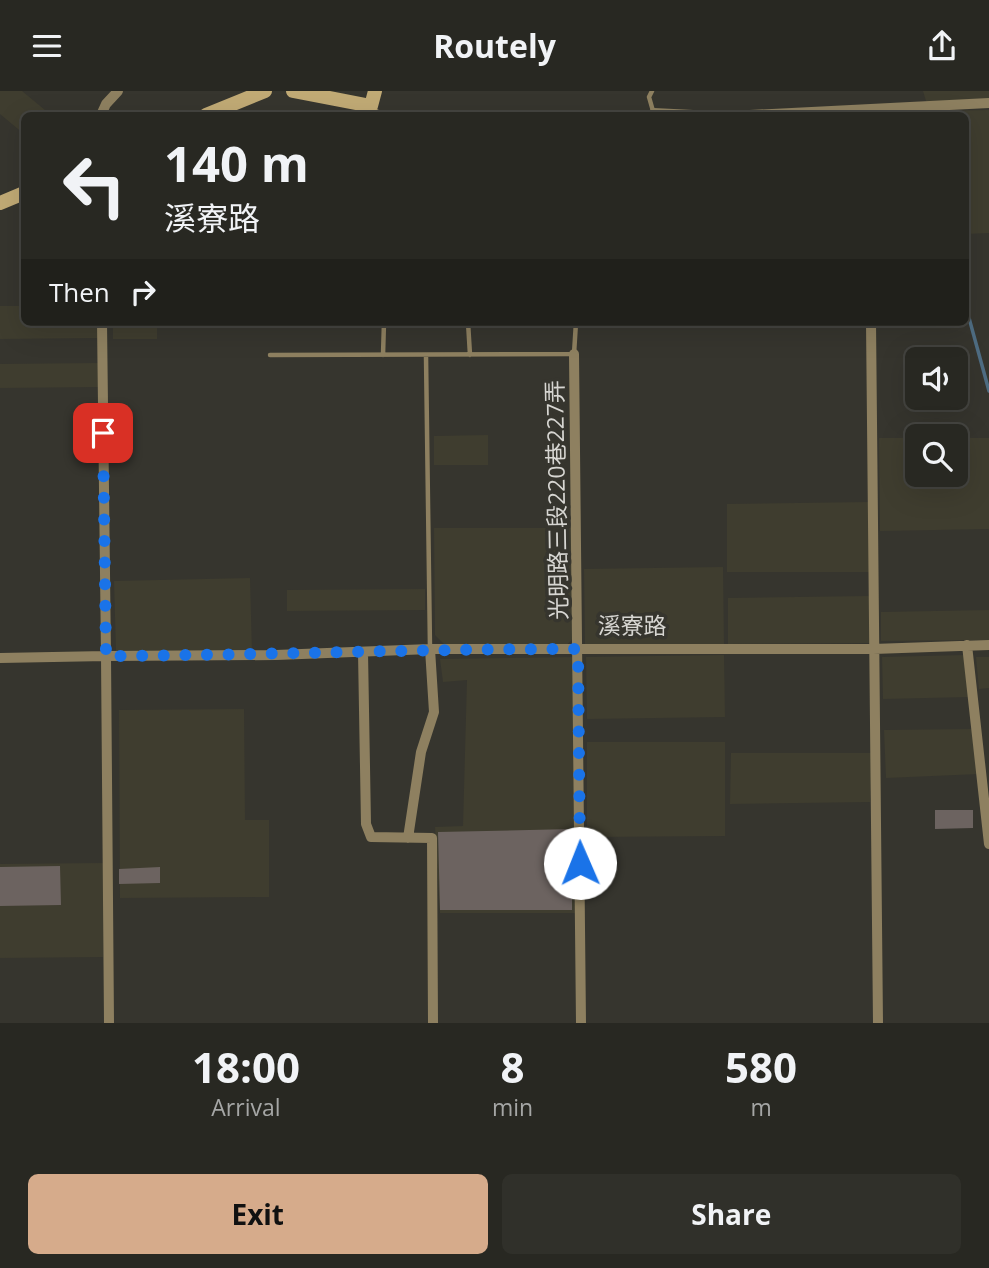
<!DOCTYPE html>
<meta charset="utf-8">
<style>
body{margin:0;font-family:"Open Sans","Noto Sans TC",sans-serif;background:#30302a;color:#f1f3f6;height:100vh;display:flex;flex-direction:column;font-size:26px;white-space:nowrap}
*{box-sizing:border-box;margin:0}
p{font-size:23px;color:#a5a6a5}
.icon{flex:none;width:38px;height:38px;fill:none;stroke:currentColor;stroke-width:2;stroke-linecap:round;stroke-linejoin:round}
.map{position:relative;height:932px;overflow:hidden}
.drawer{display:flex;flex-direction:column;background:#282822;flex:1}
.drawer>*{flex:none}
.banner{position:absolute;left:21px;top:21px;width:948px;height:214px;border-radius:10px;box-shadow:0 7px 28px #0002,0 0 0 2px #444440;background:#282822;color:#f1f3f6;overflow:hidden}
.tools{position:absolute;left:905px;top:256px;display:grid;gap:14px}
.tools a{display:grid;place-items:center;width:63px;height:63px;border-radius:10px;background:#282822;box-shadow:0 7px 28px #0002,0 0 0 2px #444440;font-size:35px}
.pin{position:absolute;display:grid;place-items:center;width:60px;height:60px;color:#fff;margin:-30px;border-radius:14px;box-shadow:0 4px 10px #0006}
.me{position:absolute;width:77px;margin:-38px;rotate:359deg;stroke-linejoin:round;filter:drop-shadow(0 0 5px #0008)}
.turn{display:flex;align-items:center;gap:24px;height:147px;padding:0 28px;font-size:32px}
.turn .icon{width:91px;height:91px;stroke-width:2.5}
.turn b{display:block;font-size:49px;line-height:60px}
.then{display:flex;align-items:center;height:66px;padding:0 28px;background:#0003;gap:14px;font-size:26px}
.eta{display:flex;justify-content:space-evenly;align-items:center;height:119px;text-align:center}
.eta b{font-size:42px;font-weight:700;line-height:49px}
.action{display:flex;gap:14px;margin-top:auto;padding:14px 28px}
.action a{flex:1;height:80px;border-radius:10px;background:#d6ab8b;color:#111;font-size:28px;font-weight:700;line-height:80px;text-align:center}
.action a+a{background:#30302a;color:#f1f3f6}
header{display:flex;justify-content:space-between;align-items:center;height:91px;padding:0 28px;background:#282822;font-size:32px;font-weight:700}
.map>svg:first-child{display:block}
.built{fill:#3f3d2f}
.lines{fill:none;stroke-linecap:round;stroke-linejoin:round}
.stream{stroke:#4f6d83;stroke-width:3.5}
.building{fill:#6c6360}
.lane{stroke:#8e8060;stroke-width:4.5}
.street{stroke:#8e8060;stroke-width:10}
.secondary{stroke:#c1aa75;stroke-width:14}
.route{stroke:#1a73e8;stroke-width:12;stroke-dasharray:0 21.6}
.labels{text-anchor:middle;stroke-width:7;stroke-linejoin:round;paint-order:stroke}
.street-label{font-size:23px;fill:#d7d6d2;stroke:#36352e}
</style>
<header><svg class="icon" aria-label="menu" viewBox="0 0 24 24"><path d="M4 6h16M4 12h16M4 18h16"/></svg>Routely<svg class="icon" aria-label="share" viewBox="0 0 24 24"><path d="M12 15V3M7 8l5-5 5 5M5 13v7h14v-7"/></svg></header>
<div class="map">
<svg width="989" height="932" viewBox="0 0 989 932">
<rect width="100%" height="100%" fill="#36352e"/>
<!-- built -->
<path class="built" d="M 0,0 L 22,0 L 51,24 L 24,24 L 24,43 L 0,23 Z
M 923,0 L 989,0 L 989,11 L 931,13 L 926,10 Z
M 989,19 L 989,142 L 966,143 L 966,24 L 932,24 L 934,20 Z
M 0,215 L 24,215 L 24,231 L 98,231 L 98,247 L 0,248 Z
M 113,231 L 157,231 L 157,248 L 113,248 Z
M 99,272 L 100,296 L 0,297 L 0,273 Z
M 488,344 L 488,374 L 434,374 L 434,345 Z
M 879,347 L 917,347 L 917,383 L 956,383 L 956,347 L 989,347 L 989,438 L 880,440 Z
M 869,411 L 869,481 L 727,481 L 727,413 Z
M 434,437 L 572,437 L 573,548 L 562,558 L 447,556 L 435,544 Z
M 723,476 L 724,554 L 585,556 L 584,478 Z
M 250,487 L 252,562 L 121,562 L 116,560 L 114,490 Z
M 425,498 L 425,519 L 287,520 L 287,499 Z
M 869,505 L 870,552 L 728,553 L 728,507 Z
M 989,519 L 989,549 L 881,550 L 881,521 Z
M 724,564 L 725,626 L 587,628 L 586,566 Z
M 965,564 L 970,606 L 883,608 L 882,566 Z
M 573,566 L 575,822 L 440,822 L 435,736 L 463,735 L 467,589 L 443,591 L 440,568 Z
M 976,566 L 989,566 L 989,597 L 979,598 Z
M 244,618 L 245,729 L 269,729 L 269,806 L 120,807 L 119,619 Z
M 974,638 L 979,683 L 886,687 L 884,639 Z
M 587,651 L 725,651 L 725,745 L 587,746 Z
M 731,662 L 872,662 L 870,711 L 730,713 Z
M 103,772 L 103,866 L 0,867 L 0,773 Z"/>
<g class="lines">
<!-- stream -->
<path class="stream" d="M 966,216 L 989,300"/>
</g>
<!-- building -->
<path class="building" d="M 935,719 L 973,719 L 973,737 L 935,738 Z
M 572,738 L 572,819 L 440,819 L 438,741 Z
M 60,775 L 61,814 L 0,815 L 0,776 Z
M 160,776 L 160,792 L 119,793 L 119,778 Z"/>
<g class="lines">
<!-- lane -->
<path class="lane" d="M 652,0 L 649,6 L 653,20
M 372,16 L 381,24
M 468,231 L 470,264
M 270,264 L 574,263 L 576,231
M 383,264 L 384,231
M 426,265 L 430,558"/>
<!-- street -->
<path class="street" d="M 654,22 L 693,24
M 101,24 L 106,13 L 118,0
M 750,24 L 989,12
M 102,231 L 106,565 L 276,564 L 430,558 L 873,558 L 989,554
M 871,231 L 878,932
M 574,263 L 581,932
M 967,554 L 989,753
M 363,561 L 366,733 L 371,746 L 432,747 L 433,932
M 0,567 L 106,565 L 109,932
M 408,747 L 421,661 L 434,621 L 430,558"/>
<!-- secondary -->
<path class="secondary" d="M 293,0 L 371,15 L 375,0
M 206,24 L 265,0
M 0,112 L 24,102"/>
</g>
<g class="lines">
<!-- route -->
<path class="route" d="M 103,342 L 106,565 C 263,564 420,558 578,558 L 580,772"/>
</g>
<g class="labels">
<!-- street labels -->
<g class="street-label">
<text transform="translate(557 409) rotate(-91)" y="8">光明路三段220巷227弄</text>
<text x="632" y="543">溪寮路</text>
</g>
</g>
</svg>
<div class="tools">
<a><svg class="icon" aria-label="sound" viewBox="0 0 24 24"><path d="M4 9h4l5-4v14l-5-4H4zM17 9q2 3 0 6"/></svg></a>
<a><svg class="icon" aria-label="search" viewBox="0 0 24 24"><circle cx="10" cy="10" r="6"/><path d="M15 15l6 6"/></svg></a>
</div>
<div class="pin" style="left:103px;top:342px;background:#d93025"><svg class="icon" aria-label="arrive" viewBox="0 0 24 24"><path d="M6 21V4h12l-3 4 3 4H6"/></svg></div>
<svg class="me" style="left:580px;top:772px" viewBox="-20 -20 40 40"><circle r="19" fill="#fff"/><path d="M0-13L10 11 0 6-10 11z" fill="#1a73e8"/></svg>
<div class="banner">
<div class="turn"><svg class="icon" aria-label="left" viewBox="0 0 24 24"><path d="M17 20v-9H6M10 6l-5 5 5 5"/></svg><div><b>140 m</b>溪寮路</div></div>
<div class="then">Then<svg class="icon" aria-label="right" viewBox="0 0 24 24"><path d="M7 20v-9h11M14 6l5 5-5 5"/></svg></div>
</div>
</div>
<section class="drawer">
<div class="eta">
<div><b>18:00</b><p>Arrival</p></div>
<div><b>8</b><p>min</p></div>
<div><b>580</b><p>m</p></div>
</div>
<div class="action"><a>Exit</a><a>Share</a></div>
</section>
